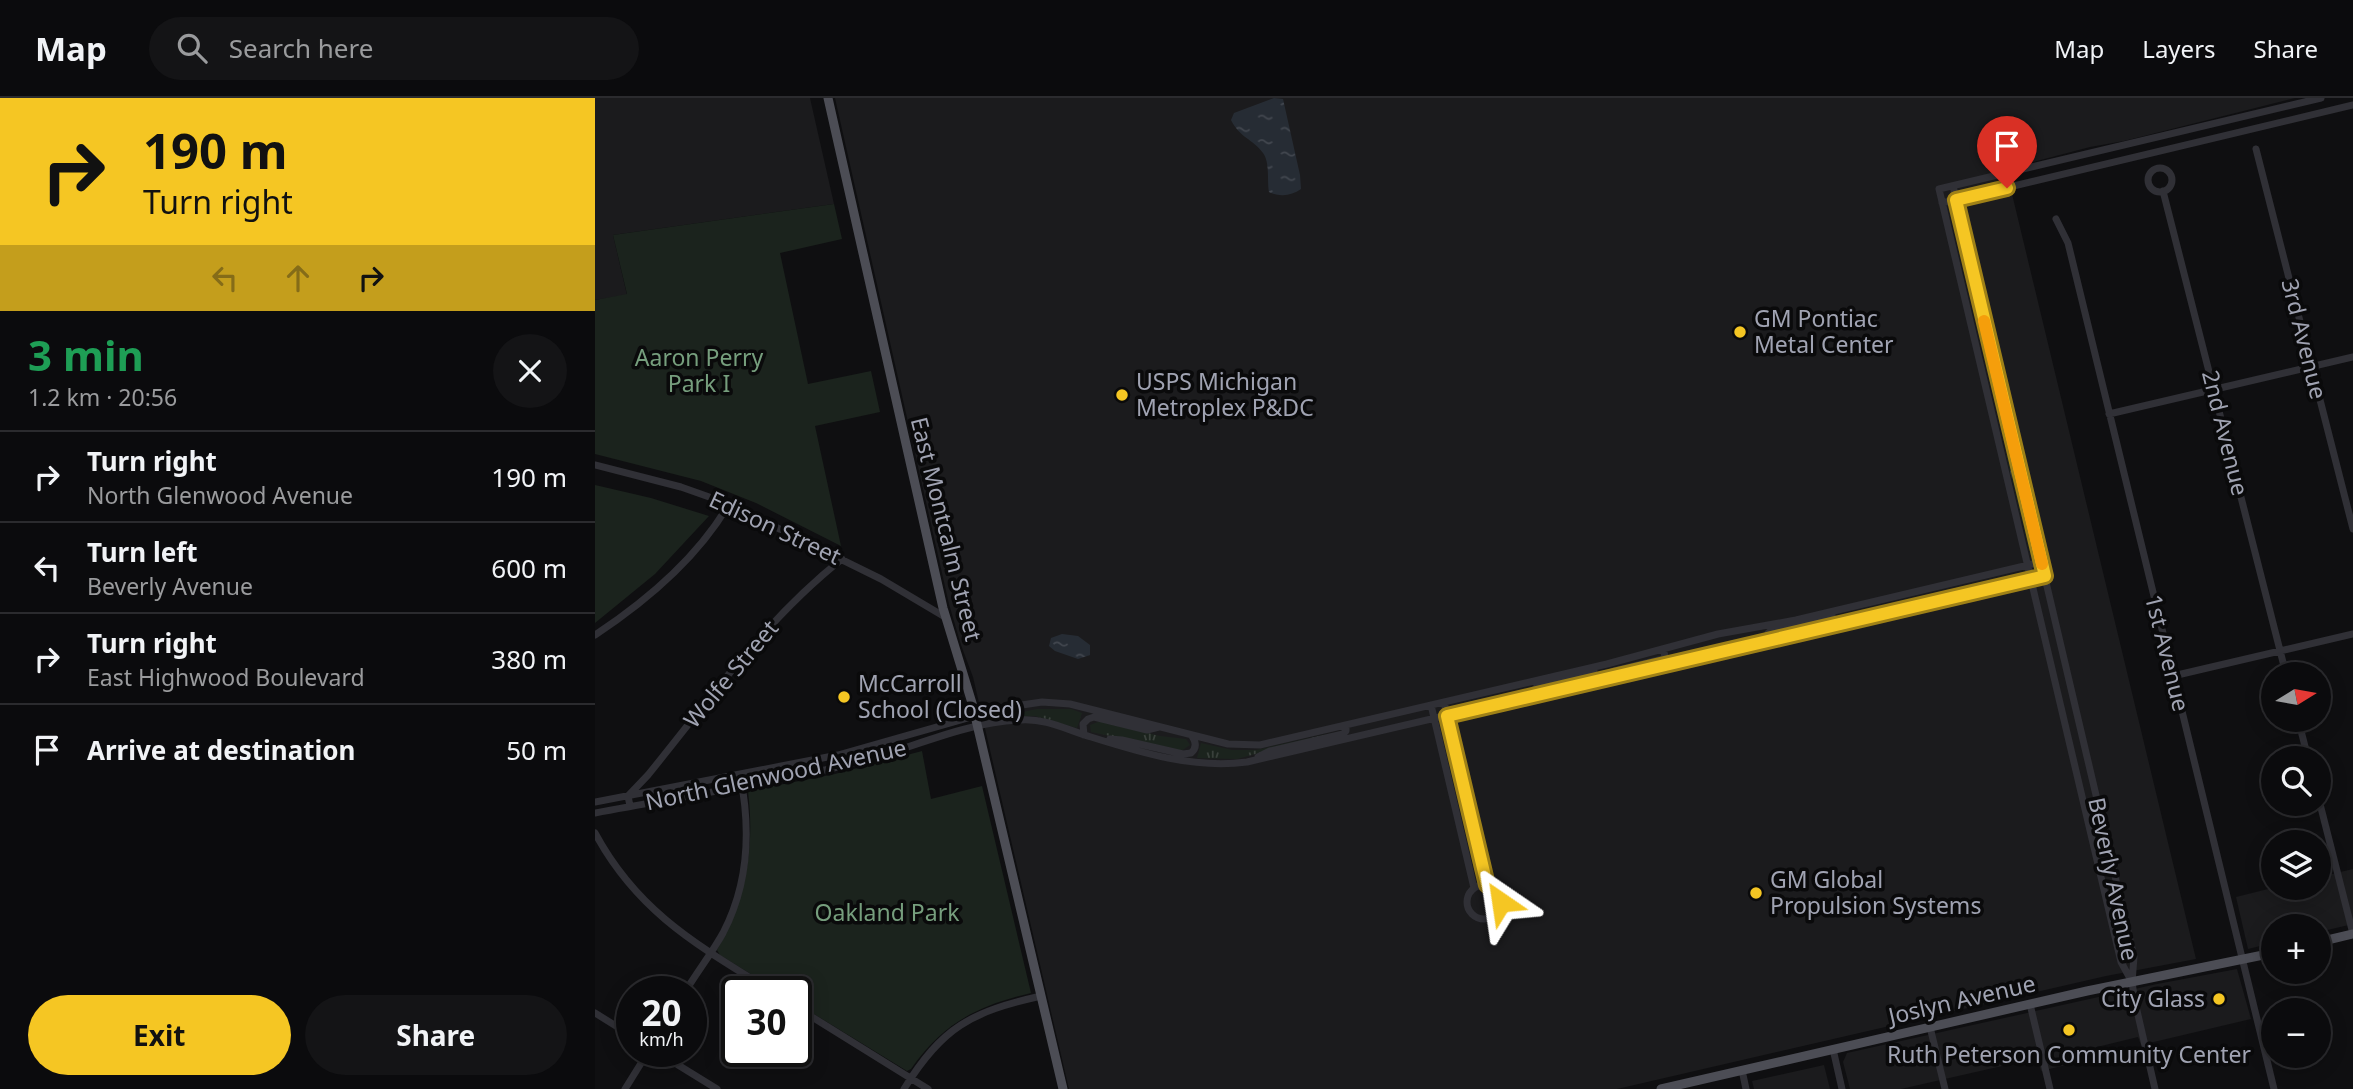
<!DOCTYPE html>
<meta charset="utf-8">
<style>
body{margin:0;font-family:"Noto Sans",sans-serif;background:#141416;color:#f1f3f6;height:100vh;display:flex;flex-direction:column;font-size:26px;white-space:nowrap}
*{box-sizing:border-box;margin:0}
p{font-size:23px;color:#9a9b9d}
.icon{flex:none;width:38px;height:38px;fill:none;stroke:currentColor;stroke-width:2;stroke-linecap:round;stroke-linejoin:round}
.map{position:relative;flex:1;overflow:hidden}
.drawer{display:flex;flex-direction:column;background:#0b0b0d;width:595px}
.drawer>*{flex:none}
.hud{background:#f5c623;color:#111;overflow:hidden}
.needle{width:46px;rotate:79deg}
.controls{position:absolute;left:1666px;top:564px;display:grid;gap:14px}
.controls a{display:grid;place-items:center;width:70px;height:70px;border-radius:50%;background:#0b0b0d;box-shadow:0 4px 18px #0003,0 0 0 2px #2b2b2e;font-size:35px}
.speed{position:absolute;left:21px;top:878px;display:flex;gap:14px;font-size:35px;font-weight:700;text-align:center}
.speed>*{display:grid;place-content:center;width:91px;height:91px;border-radius:50%;background:#0b0b0d;box-shadow:0 4px 18px #0003,0 0 0 2px #2b2b2e;line-height:1}
.speed small{font-size:18px;font-weight:400}
.speed .limit{border:4px solid #111;border-radius:10px;background:#fff;color:#111}
.pin{position:absolute;display:grid;place-items:center;width:60px;height:60px;color:#fff;margin:-72px -30px;border-radius:50% 50% 50% 0;rotate:-45deg;box-shadow:0 0 7px #0007}
.pin .icon{rotate:45deg}
.me{position:absolute;width:77px;margin:-38px;rotate:328deg;stroke-linejoin:round;filter:drop-shadow(0 0 5px #0008)}
.turn{display:flex;align-items:center;gap:24px;height:147px;padding:0 28px;font-size:32px}
.turn .icon{width:91px;height:91px;stroke-width:2.5}
.turn b{display:block;font-size:49px;line-height:60px}
.lanes{display:flex;align-items:center;height:66px;padding:0 28px;background:#0003;justify-content:center;gap:35px;direction:ltr}
.lanes .off{opacity:.35}
.round{display:grid;place-items:center;flex:none;width:74px;height:74px;border-radius:37px;background:#141416}
.headline{display:flex;align-items:center;justify-content:space-between;height:119px;padding:0 28px}
h1{font-size:42px;font-weight:700;line-height:52px;color:#1e9e55}
.action{display:flex;gap:14px;margin-top:auto;padding:14px 28px}
.action a{flex:1;height:80px;border-radius:42px;background:#f5c623;color:#111;font-size:28px;font-weight:700;line-height:80px;text-align:center}
.action a+a{background:#141416;color:#f1f3f6}
ul{padding:0;list-style:none}
li{display:flex;align-items:center;gap:21px;height:91px;padding:0 28px;border-top:2px solid #2b2b2e}
li div{flex:1}
li b{display:block;font-size:26px}
li em{font-style:normal}
header{display:flex;align-items:center;gap:42px;box-sizing:border-box;height:98px;padding:0 35px;background:#0b0b0d;border-bottom:2px solid #2b2b2e}
header strong{font-size:33px}
nav{display:flex;gap:38px;margin-inline-start:auto;font-size:24px}
.search{width:490px;height:63px;background:#141416;display:flex;align-items:center;gap:18px;box-sizing:border-box;padding:0 24px;border-radius:38px;color:#9a9b9d;font-size:26px}
main{display:flex;flex:1;min-height:0}
.map>svg:first-child{display:block}
.built{fill:#1b1b1d}
.grass{fill:url(#grass-tufts)}
.park{fill:#1b231d}
.water{fill:url(#water-ripples)}
.lines{fill:none;stroke-linecap:round;stroke-linejoin:round}
.minor{stroke:#303036;stroke-width:7}
.major{stroke:#4c4d55;stroke-width:9}
.route-casing{stroke:#9f8117;stroke-width:18}
.route{stroke:#f5c623;stroke-width:12}
.slow{stroke:#f59e0b;stroke-width:12}
.poi-dot{fill:#f5c623;stroke:#0a0a0b;stroke-width:2.5}
.labels{text-anchor:middle;stroke-width:7;stroke-linejoin:round;paint-order:stroke}
.poi-label{font-size:23px;fill:#a0a3b2;stroke:#0a0a0b;text-anchor:start}
.street-label{font-size:23px;fill:#a0a3b2;stroke:#0a0a0b}
.park-label{font-size:23px;fill:#769e7d;stroke:#0a0a0b}
</style>
<header>
<strong>Map</strong>
<div class="search"><svg class="icon" aria-label="search" viewBox="0 0 24 24"><circle cx="10" cy="10" r="6"/><path d="M15 15l6 6"/></svg>Search here</div>
<nav><a>Map</a><a>Layers</a><a>Share</a></nav>
</header>
<main>
<section class="drawer">
<div class="hud">
<div class="turn"><svg class="icon" aria-label="right" viewBox="0 0 24 24"><path d="M7 20v-9h11M14 6l5 5-5 5"/></svg><div><b>190 m</b>Turn right</div></div>
<div class="lanes"><svg class="icon off" aria-label="left" viewBox="0 0 24 24"><path d="M17 20v-9H6M10 6l-5 5 5 5"/></svg><svg class="icon off" aria-label="ahead" viewBox="0 0 24 24"><path d="M12 20V5M6 11l6-6 6 6"/></svg><svg class="icon" aria-label="right" viewBox="0 0 24 24"><path d="M7 20v-9h11M14 6l5 5-5 5"/></svg></div>
</div>
<div class="headline"><div><h1>3 min</h1><p>1.2 km · 20:56</p></div><a class="round"><svg class="icon" aria-label="close" viewBox="0 0 24 24"><path d="M6 6l12 12M18 6L6 18"/></svg></a></div>
<ul>
<li><svg class="icon" aria-label="right" viewBox="0 0 24 24"><path d="M7 20v-9h11M14 6l5 5-5 5"/></svg><div><b>Turn right</b><p>North Glenwood Avenue</p></div><em>190 m</em></li>
<li><svg class="icon" aria-label="left" viewBox="0 0 24 24"><path d="M17 20v-9H6M10 6l-5 5 5 5"/></svg><div><b>Turn left</b><p>Beverly Avenue</p></div><em>600 m</em></li>
<li><svg class="icon" aria-label="right" viewBox="0 0 24 24"><path d="M7 20v-9h11M14 6l5 5-5 5"/></svg><div><b>Turn right</b><p>East Highwood Boulevard</p></div><em>380 m</em></li>
<li><svg class="icon" aria-label="arrive" viewBox="0 0 24 24"><path d="M6 21V4h12l-3 4 3 4H6"/></svg><div><b>Arrive at destination</b></div><em>50 m</em></li>
</ul>
<div class="action"><a>Exit</a><a>Share</a></div>
</section>
<div class="map">
<svg width="1758" height="991" viewBox="0 0 1758 991">
<defs>
<pattern id="grass-tufts" width="24" height="20" patternUnits="userSpaceOnUse" patternTransform="scale(1.75)"><rect width="24" height="20" fill="#1b231d"/><path d="M3 7l-1-3M5 7V3M7 7l1-3M15 17l-1-3M17 17v-4M19 17l1-3" fill="none" stroke="#39403b"/></pattern>
<pattern id="water-ripples" width="26" height="14" patternUnits="userSpaceOnUse" patternTransform="scale(1.75)"><rect width="26" height="14" fill="#262c34"/><path d="M2 4q2-2 4 0t4 0M15 11q2-2 4 0t4 0" fill="none" stroke="#42474f"/></pattern>
</defs>
<rect width="100%" height="100%" fill="#0f0f11"/>
<!-- built -->
<path class="built" d="M 0,0 L 215,0 L 239,106 L 18,137 L 32,197 L 0,202 Z
M 240,0 L 1700,0 L 1529,43 L 1495,49 L 1411,71 L 1601,861 L 1511,878 L 1022,991 L 474,991 L 378,579 L 366,547 L 354,506 Z
M 1758,771 L 1758,826 L 1724,834 L 1724,828 L 1678,828 L 1678,845 L 1653,851 L 1641,799 L 1681,789 L 1724,789 L 1724,779 Z
M 1642,871 L 1656,921 L 1546,947 L 1543,939 L 1498,950 L 1500,960 L 1446,973 L 1442,960 L 1306,991 L 1255,991 L 1248,964 L 1252,955 L 1562,886 Z
M 1229,967 L 1235,991 L 1159,991 L 1157,983 Z"/>
<!-- grass -->
<path class="grass" d="M 1415,356 L 1439,451 L 1437,454 L 1434,452 L 1411,357 Z
M 442,611 L 476,611 L 487,615 L 482,630 L 440,618 L 399,620 Z
M 506,623 L 565,638 L 591,641 L 595,647 L 586,653 L 496,634 L 495,627 Z
M 746,633 L 642,661 L 602,660 L 606,645 L 637,652 L 661,652 Z"/>
<!-- park -->
<path class="park" d="M 239,106 L 247,141 L 185,155 L 213,286 L 276,273 L 285,314 L 220,328 L 246,448 L 161,405 L 106,383 L 0,356 L 0,202 L 32,196 L 18,137 Z
M 0,387 L 56,400 L 114,418 L 60,476 L 0,525 Z
M 327,653 L 336,701 L 387,688 L 436,895 C 382,908 348,925 316,971 L 312,973 L 201,905 L 201,894 L 185,894 L 125,857 L 122,852 C 151,801 160,751 153,693 L 240,676 Z"/>
<!-- water -->
<path class="water" d="M 679,0 L 688,1 L 705,77 L 706,91 C 696,98 685,99 674,94 C 672,82 675,64 668,55 C 658,41 645,40 636,22 L 639,15 Z
M 467,536 L 483,538 L 495,547 L 495,557 L 483,561 L 460,553 L 454,548 L 456,540 Z"/>
<g class="lines">
<!-- minor -->
<path class="minor" d="M 1661,51 L 1758,431
M1553 82a12 12 0 1 1 24 0a12 12 0 1 1-24 0Z
M 1358,88 L 1539,859 L 1537,884 L 1540,904 L 1560,991
M 1568,93 L 1691,576
M 1347,105 L 1758,7
M 1461,121 L 1473,145 L 1679,991
M 1514,316 L 1758,259
M 0,367 L 86,389 L 134,406 L 286,481 L 350,519
M 0,537 C 50,504 103,459 134,406
M 1174,543 L 1173,535 L 1177,532 L 1227,522 L 1237,517
M 1008,578 L 1019,573 L 1068,561 L 1070,558 L 1068,551
M 1578,578 L 1758,536
M 941,597 L 940,591 L 944,587 L 989,577 L 999,572
M 849,604 L 892,787
M 836,607 L 879,790
M 1703,621 L 1713,660
M 489,637 L 488,626 L 493,621 L 499,619 L 552,632 L 564,629
M 515,641 L 527,642 L 588,656 L 596,655 C 602,650 601,644 597,638
M 663,659 L 675,653 L 748,636 L 751,633 L 751,627
M 1724,702 L 1758,836
M 0,704 L 243,657 L 380,618 L 420,608 L 447,604 L 475,606 L 633,646 L 665,647 L 1012,566 L 1123,536 L 1201,522 L 1446,464
M 35,708 L 33,698 L 53,677 C 114,602 171,521 247,461
M 0,715 C 85,699 171,686 256,666 C 311,653 369,624 425,622 C 451,620 472,632 496,639 C 547,655 599,671 652,664 L 1449,478
M 0,735 C 43,815 104,848 178,894
M872 804a17 17 0 1 1 34 0a17 17 0 1 1-34 0Z
M 1537,884 L 1526,864 L 1344,91 L 1726,0
M 90,894 C 102,874 117,855 128,835 C 154,785 156,731 145,677
M 1435,906 L 1455,991
M 201,909 L 333,991
M 0,915 L 37,938
M 1335,929 L 1350,991
M 1238,951 L 1247,991
M 62,954 L 122,991
M 1147,972 L 1151,991
M 30,991 L 53,954
M 309,991 C 347,929 376,914 446,898"/>
<!-- major -->
<path class="major" d="M 233,0 L 348,510 L 377,605 L 468,991
M 1724,844 L 1758,836
M 1066,991 L 1492,893 L 1678,855"/>
</g>
<g class="lines">
<!-- route casing -->
<g class="route-casing">
<path id="route" d="M 906,804 L 903,794 L 892,787 L 852,618 L 1450,478 L 1361,102 L 1412,90"/>
</g>
<!-- route -->
<use href="#route" class="route"/>
<!-- slow -->
<path class="slow" d="M 1389,223 L 1447,466"/>
</g>
<!-- markers -->
<g class="poi-dot">
<circle cx="1145" cy="234" r="7"/>
<circle cx="527" cy="297" r="7"/>
<circle cx="249" cy="599" r="7"/>
<circle cx="1161" cy="795" r="7"/>
<circle cx="1624" cy="901" r="7"/>
<circle cx="1474" cy="932" r="7"/>
</g>
<g class="labels">
<!-- poi labels -->
<g class="poi-label">
<text x="1159" y="229">GM Pontiac<tspan x="1159" dy="26">Metal Center</tspan></text>
<text x="541" y="292">USPS Michigan<tspan x="541" dy="26">Metroplex P&amp;DC</tspan></text>
<text x="263" y="594">McCarroll<tspan x="263" dy="26">School (Closed)</tspan></text>
<text x="1175" y="790">GM Global<tspan x="1175" dy="26">Propulsion Systems</tspan></text>
<text x="1610" y="909" text-anchor="end">City Glass</text>
<text x="1474" y="965" text-anchor="middle">Ruth Peterson Community Center</text>
</g>
<!-- street labels -->
<g class="street-label">
<text transform="translate(1709 241) rotate(76)" y="8">3rd Avenue</text>
<text transform="translate(1630 335) rotate(76)" y="8">2nd Avenue</text>
<text transform="translate(180 430) rotate(25)" y="8">Edison Street</text>
<text transform="translate(351 431) rotate(76)" y="8">East Montcalm Street</text>
<text transform="translate(1572 555) rotate(76)" y="8">1st Avenue</text>
<text transform="translate(136 576) rotate(-50)" y="8">Wolfe Street</text>
<text transform="translate(181 677) rotate(-12)" y="8">North Glenwood Avenue</text>
<text transform="translate(1518 781) rotate(78)" y="8">Beverly Avenue</text>
<text transform="translate(1367 902) rotate(-13)" y="8">Joslyn Avenue</text>
</g>
<!-- park labels -->
<g class="park-label">
<text x="104" y="268">Aaron Perry<tspan x="104" dy="26">Park I</tspan></text>
<text x="292" y="823">Oakland Park</text>
</g>
</g>
</svg>
<div class="controls">
<a><svg class="needle" viewBox="-14 -14 28 28"><path d="M0-13l5 13h-10z" fill="#e53935"/><path d="M0 13l5-13h-10z" fill="#9a9b9d"/></svg></a>
<a><svg class="icon" aria-label="search" viewBox="0 0 24 24"><circle cx="10" cy="10" r="6"/><path d="M15 15l6 6"/></svg></a>
<a><svg class="icon" aria-label="layers" viewBox="0 0 24 24"><path d="M12 4l9 5-9 5-9-5zM3 14l9 5 9-5"/></svg></a>
<a>+</a>
<a>−</a>
</div>
<div class="speed"><div>20<small>km/h</small></div><div class="limit">30</div></div>
<div class="pin" style="left:1412px;top:90px;background:#d93025"><svg class="icon" aria-label="arrive" viewBox="0 0 24 24"><path d="M6 21V4h12l-3 4 3 4H6"/></svg></div>
<svg class="me" style="left:906px;top:804px" viewBox="-20 -20 40 40"><path d="M0-17L14 15 0 8-14 15z" fill="#f5c623" stroke="#fff" stroke-width="4"/></svg>
</div>
</main>
